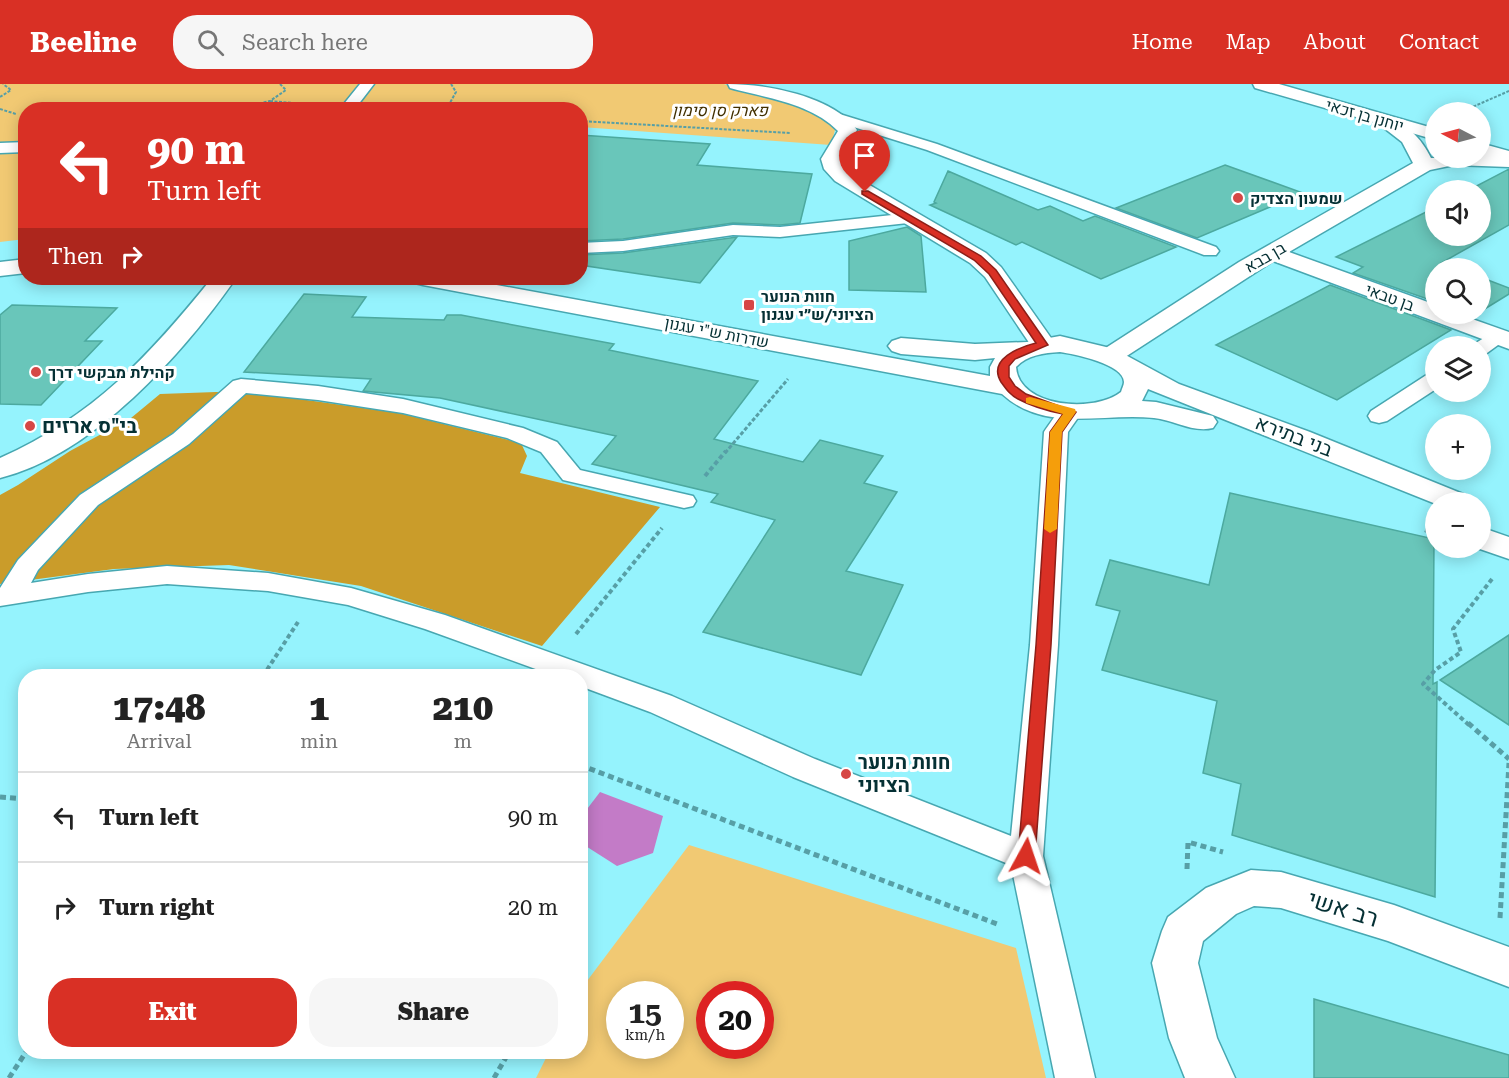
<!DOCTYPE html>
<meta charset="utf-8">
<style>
body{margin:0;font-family:"Roboto Serif",Heebo,serif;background:#f6f6f6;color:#222;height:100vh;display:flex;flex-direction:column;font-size:22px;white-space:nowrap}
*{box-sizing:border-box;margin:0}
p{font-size:20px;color:#767676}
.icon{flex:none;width:33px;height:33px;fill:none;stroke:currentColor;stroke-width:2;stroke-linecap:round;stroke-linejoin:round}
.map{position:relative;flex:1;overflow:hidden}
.panel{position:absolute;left:18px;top:585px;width:570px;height:390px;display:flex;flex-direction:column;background:#fff;border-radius:24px;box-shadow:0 3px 15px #0003}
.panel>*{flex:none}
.guide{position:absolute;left:18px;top:18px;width:570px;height:183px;border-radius:24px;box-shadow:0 3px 15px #0003;background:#d93025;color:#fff;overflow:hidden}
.needle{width:39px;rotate:276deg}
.buttons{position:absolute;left:1425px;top:18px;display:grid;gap:12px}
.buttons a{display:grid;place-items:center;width:66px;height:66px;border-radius:50%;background:#fff;box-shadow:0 3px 15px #0003;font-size:30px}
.speed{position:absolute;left:606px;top:897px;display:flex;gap:12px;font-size:30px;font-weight:700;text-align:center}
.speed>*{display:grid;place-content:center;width:78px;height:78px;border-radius:50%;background:#fff;box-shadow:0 3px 15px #0003;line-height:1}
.speed small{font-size:15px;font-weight:400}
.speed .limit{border:9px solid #d22;background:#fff;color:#111}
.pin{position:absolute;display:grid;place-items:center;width:51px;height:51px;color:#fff;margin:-62px -26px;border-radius:50% 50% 50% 0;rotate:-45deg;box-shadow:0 0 6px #0007}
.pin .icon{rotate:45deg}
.me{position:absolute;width:66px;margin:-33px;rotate:5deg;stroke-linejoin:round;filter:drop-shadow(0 0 4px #0008)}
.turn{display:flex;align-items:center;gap:21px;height:126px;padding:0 30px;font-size:27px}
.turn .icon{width:78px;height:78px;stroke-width:2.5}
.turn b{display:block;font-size:42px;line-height:51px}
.then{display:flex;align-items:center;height:57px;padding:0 30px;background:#0003;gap:12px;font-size:22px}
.eta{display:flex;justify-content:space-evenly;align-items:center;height:102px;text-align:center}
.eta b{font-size:36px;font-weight:800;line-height:42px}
.action{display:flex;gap:12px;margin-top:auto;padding:12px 30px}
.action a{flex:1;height:69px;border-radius:24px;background:#d93025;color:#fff;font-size:24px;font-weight:800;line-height:69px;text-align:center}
.action a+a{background:#f6f6f6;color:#222}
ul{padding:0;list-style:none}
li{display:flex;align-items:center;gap:18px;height:90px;padding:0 30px;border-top:2px solid #e0e0e0}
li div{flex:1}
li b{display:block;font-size:22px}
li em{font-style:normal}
header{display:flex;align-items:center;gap:36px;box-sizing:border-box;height:84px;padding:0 30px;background:#d93025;color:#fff}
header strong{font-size:28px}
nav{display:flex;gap:33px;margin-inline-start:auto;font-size:21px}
.search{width:420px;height:54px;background:#f6f6f6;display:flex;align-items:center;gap:15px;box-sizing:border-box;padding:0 21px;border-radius:24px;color:#767676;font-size:22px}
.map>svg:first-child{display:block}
.green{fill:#f1c973;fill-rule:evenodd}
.forest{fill:#ca9c2a}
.water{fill:#c37bc7}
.building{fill:#69c6ba;stroke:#4ca99f;stroke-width:1.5}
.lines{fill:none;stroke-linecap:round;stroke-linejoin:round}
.service-casing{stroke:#47a7b1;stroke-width:3}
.minor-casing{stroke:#47a7b1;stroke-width:3}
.tertiary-casing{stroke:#47a7b1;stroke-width:3}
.path-far3{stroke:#579fa6;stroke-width:2;stroke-dasharray:3 1.5;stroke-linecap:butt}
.path-far2{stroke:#579fa6;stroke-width:3;stroke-dasharray:4 2;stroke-linecap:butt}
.path-far1{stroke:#579fa6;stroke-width:4;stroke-dasharray:4.5 3;stroke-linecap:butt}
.path{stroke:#579fa6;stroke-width:5;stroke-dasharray:6 4;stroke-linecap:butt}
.service{fill:#fff;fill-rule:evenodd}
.minor{fill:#fff;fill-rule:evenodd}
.tertiary{fill:#fff;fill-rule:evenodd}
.route{fill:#d93025;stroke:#8d1f18;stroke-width:1.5}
.slow{fill:#f59e0b}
.poi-dot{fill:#d64745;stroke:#fff;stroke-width:2}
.labels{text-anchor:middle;stroke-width:6;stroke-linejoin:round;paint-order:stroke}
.far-park-label{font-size:16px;font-style:italic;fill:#423000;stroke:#fff}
.far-street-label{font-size:16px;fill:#053034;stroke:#fff}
.far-poi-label{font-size:16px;font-weight:bold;fill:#053034;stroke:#fff;text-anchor:start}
.poi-label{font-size:20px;font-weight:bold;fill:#053034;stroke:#fff;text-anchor:start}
.street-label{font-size:20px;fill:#053034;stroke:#fff}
.near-street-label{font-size:24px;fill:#053034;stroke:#fff}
</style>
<header>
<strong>Beeline</strong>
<div class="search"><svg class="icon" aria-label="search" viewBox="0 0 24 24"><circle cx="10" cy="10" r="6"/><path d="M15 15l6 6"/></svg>Search here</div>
<nav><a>Home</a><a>Map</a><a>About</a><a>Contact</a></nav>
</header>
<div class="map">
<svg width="1509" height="994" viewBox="0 0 1509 994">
<rect width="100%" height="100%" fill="#95f3fd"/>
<!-- green -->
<path class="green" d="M 0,0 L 724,0 L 811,25 L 829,34 L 835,46 L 831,61 L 581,43 L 580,26 L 26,26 L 25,155 L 0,158 Z
M 689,761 L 1016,864 L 1046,994 L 536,994 L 549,968 L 580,968 L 581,905 ZM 620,910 L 670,910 L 670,962 L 620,962 ZM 710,910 L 760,910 L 760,962 L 710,962 Z"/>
<!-- forest -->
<path class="forest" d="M 216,308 L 271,311 L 399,329 L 521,359 L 527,372 L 520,389 L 660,423 L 542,562 L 361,502 L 229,481 L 114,485 L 0,500 L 0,411 L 18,401 L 70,367 L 131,334 L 160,310 Z"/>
<!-- water -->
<path class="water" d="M 600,708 L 663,732 L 653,769 L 617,782 L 581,759 L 581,733 Z"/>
<!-- building -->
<path class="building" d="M 580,51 L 710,60 L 697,81 L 812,90 L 800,139 L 780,141 L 733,139 L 623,155 L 580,157 Z
M 1225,81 L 1303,109 L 1197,154 L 1116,124 Z
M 1509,85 L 1509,141 L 1441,179 L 1456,184 L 1436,184 L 1436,218 L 1353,189 L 1363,183 L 1336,173 L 1436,123 L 1436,152 L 1480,152 L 1480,106 L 1469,106 Z
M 948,87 L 1038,126 L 1050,122 L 1083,137 L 1095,132 L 1176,163 L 1101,195 L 1022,158 L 1016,161 L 930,121 L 936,119 L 934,118 Z
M 907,143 L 921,152 L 926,208 L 849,206 L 849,157 Z
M 737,153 L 700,199 L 580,181 L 580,171 L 623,169 Z
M 1480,193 L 1509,204 L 1509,210 L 1480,228 Z
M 1330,201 L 1451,246 L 1337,316 L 1216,261 Z
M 304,210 L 366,213 L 352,233 L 444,236 L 447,231 L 461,231 L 614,260 L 609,266 L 758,297 L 714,355 L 803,378 L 820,356 L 883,372 L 864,399 L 897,408 L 846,487 L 903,501 L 861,591 L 703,548 L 775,436 L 711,418 L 718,410 L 592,380 L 616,352 L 440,314 L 363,307 L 371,295 L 244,288 Z
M 12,221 L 117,224 L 85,257 L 102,257 L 41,321 L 0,320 L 0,231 Z
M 1230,409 L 1434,455 L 1433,600 L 1437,598 L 1435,813 L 1232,751 L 1241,700 L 1203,689 L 1217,617 L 1102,586 L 1120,527 L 1096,521 L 1110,476 L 1209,501 Z
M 1509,551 L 1509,641 L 1440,596 Z
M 1314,915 L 1509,971 L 1509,994 L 1314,994 Z"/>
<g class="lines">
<!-- service casing -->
<g class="service-casing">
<path id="service" d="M 360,0 L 374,0 L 354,26 L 339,26 Z
M 833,28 L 937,60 L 1216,163 L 1219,167 L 1216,171 L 1204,171 L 927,66 L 828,35 L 826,32 L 828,29 Z
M 26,58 L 26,68 L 0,69 L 0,59 Z
M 911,129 L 917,130 L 920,134 L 917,138 L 780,153 L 733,151 L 623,167 L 580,169 L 580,159 L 623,157 L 733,141 L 780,143 Z
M 1499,247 L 1506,249 L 1509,253 L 1487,269 L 1480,271 L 1480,262 L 1471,262 L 1492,249 Z
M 1436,289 L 1436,305 L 1387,337 L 1379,339 L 1371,337 L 1368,332 L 1371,327 L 1428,290 Z
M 241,295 L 318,302 L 403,315 L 523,344 L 557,358 L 580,386 L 693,412 L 696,417 L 693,422 L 684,424 L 563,396 L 541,368 L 507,354 L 403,329 L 318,316 L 246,309 L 189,360 L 98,421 L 38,486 L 31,499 L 88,490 L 167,482 L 268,489 L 351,504 L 445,531 L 672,612 L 815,675 L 1011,752 L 1030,561 L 1044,348 C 1054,334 1061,319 1079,323 L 1082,328 L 1068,348 L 1058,561 L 1043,772 L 1095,994 L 1055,994 L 1011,781 L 793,693 L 650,628 L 580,602 L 580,592 L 555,592 L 425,545 L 348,521 L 268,507 L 167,500 L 88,508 L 0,522 L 0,504 L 18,476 L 80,411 L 173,350 L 233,297 Z"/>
</g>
<!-- minor casing -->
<g class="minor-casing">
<path id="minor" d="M 728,0 C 766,0 833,12 857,46 L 841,75 L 843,83 L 849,89 L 986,169 L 1001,183 L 1056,261 L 1052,266 L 1043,269 L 1034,266 L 985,193 L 970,179 L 835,97 L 824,85 L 821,75 L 838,47 C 811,19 766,14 730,4 Z
M 1384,32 C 1405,37 1422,55 1431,74 L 1480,74 L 1480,70 L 1509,71 L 1509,83 L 1454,81 L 1430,86 L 1289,168 L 1436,221 L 1436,230 L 1458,230 L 1509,248 L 1509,265 L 1273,177 L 1119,277 L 1110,280 L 1101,277 L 1097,272 L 1101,267 L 1239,178 L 1413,79 L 1402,58 L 1375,37 L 1378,33 Z
M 212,194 L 236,194 C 183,270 93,371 0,394 L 0,374 C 94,332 149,272 212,194 Z
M 1251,786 L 1281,788 L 1394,821 L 1509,863 L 1509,903 L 1388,857 L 1281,824 L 1254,822 L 1236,830 L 1203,857 L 1198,879 L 1217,954 L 1235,994 L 1185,994 L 1169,954 L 1152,879 L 1162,847 L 1168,833 L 1206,804 Z"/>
</g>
<!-- tertiary casing -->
<g class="tertiary-casing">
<path id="tertiary" d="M 1253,0 L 1279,0 L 1436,45 L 1436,56 L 1255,4 Z
M 1480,59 L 1509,67 L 1509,79 L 1480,71 Z
M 26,175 L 26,189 L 0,192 L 0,178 Z
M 411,194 L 459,194 L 990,292 L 990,283 L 995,274 L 975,276 L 901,270 L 892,267 L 888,262 L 892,257 L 901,254 L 975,260 L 1027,258 L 1060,252 L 1106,263 L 1120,268 L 1179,300 L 1310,348 L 1468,412 L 1472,418 L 1436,420 L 1148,305 L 1142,317 L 1156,318 L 1213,332 L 1217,338 L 1213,344 C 1193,349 1174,336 1154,334 C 1102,328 1046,350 1002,310 L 423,201 L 415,199 ZM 1060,268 C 1074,270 1124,280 1124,298 C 1124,301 1122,304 1121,308 C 1095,329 1019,324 1016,283 C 1027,271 1044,269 1060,268 Z
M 1480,443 L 1509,453 L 1509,475 L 1477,464 L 1480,464 Z"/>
</g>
<!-- path-far3 -->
<path class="path-far3" d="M 0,13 L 11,6 L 3,0
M 270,17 L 316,21
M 0,25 L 16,30
M 233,26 L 270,17 L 286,6 L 280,0
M 446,26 L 456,8 L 451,0
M 1461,28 L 1509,7
M 580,37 L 790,49"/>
<!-- path-far2 -->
<path class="path-far2" d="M 725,369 L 788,295"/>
<!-- path-far1 -->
<path class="path-far1" d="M 705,392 L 726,367
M 1425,446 L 1436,450
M 576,550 L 662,444
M 263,592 L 298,538
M 1469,641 L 1423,600 L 1435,586 L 1461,568 L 1453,545 L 1492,495"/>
<!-- path -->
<path class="path" d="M 1468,639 L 1509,675
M 580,681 L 997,840
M 0,713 L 26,715
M 1187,785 L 1188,758 L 1223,768
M 1500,834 L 1509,679
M 9,994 L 26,968
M 494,994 L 509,968"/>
<!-- service -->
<use href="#service" class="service"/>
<!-- minor -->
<use href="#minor" class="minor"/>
<!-- tertiary -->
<use href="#tertiary" class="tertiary"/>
</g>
<!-- route -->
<path class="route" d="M 862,107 L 868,107 L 981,172 L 996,186 L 1048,261 L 1015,275 L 1009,282 L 1009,293 L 1015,302 L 1026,310 L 1076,328 L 1062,348 L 1051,561 L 1035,772 L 1032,777 L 1026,780 L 1020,777 L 1018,772 L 1036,561 L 1050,348 L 1063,330 C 1048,327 1031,322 1018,315 C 1010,311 1006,305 1001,298 C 987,275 1020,263 1036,259 L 989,190 L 974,176 L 862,110 Z"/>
<!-- slow -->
<path class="slow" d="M 1030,313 L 1075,325 L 1076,328 L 1062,348 L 1057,445 L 1050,449 L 1044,445 L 1050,348 L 1063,330 L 1026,319 L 1026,314 Z"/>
<!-- markers -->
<g class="poi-dot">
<circle cx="1238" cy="114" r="6"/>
<rect x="743" y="215" width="12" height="12" rx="3"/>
<circle cx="36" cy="288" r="6"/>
<circle cx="30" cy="342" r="6"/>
<circle cx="846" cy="690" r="6"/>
</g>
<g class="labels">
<!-- far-park labels -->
<g class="far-park-label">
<text x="720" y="32">פארק סן סימון</text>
</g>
<!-- far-street labels -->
<g class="far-street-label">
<text transform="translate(1365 31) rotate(16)" y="6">יוחנן בן זכאי</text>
<text transform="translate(1265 173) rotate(-30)" y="6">בן בבא</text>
<text transform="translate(1390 213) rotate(20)" y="6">בן טבאי</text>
<text transform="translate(717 248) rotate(11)" y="6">שדרות ש"י עגנון</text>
</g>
<!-- far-poi labels -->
<g class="far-poi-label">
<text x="1250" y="120">שמעון הצדיק</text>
<text x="761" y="218">חוות הנוער<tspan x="761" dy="18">הציוני/ש״י עגנון</tspan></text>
<text x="48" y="294">קהילת מבקשי דרך</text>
</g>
<!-- poi labels -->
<g class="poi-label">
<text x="42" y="349">בי"ס ארזים</text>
<text x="858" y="685">חוות הנוער<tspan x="858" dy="23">הציוני</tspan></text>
</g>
<!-- street labels -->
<g class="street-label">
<text transform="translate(1294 352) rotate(21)" y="7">בני בתירא</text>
</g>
<!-- near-street labels -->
<g class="near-street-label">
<text transform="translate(1343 825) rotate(17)" y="8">רב אשי</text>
</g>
</g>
</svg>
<div class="buttons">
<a><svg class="needle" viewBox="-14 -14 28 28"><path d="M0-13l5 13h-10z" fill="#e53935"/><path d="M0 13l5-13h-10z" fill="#767676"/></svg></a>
<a><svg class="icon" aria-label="sound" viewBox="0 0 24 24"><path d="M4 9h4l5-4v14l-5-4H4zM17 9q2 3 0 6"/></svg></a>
<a><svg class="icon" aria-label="search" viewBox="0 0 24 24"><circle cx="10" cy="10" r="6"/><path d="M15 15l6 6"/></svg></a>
<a><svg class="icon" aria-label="layers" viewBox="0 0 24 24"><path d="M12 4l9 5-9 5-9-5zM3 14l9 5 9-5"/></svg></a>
<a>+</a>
<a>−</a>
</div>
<div class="speed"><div>15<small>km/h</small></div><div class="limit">20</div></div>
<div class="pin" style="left:865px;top:108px;background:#d93025"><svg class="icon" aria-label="arrive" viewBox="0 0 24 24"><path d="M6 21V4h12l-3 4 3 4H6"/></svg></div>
<svg class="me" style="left:1026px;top:772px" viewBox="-20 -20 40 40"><path d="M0-17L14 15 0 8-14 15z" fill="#d93025" stroke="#fff" stroke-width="4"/></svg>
<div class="guide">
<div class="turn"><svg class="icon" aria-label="left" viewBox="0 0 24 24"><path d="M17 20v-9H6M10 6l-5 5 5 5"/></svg><div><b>90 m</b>Turn left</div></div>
<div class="then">Then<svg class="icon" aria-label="right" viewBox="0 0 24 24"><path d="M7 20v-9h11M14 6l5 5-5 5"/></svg></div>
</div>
<section class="panel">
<div class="eta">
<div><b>17:48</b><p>Arrival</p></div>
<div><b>1</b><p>min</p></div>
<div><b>210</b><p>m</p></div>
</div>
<ul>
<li><svg class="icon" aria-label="left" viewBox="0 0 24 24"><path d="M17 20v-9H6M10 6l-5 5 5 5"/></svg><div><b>Turn left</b></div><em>90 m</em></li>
<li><svg class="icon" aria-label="right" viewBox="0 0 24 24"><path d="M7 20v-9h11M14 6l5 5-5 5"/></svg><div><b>Turn right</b></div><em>20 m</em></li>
</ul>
<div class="action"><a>Exit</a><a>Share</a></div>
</section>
</div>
